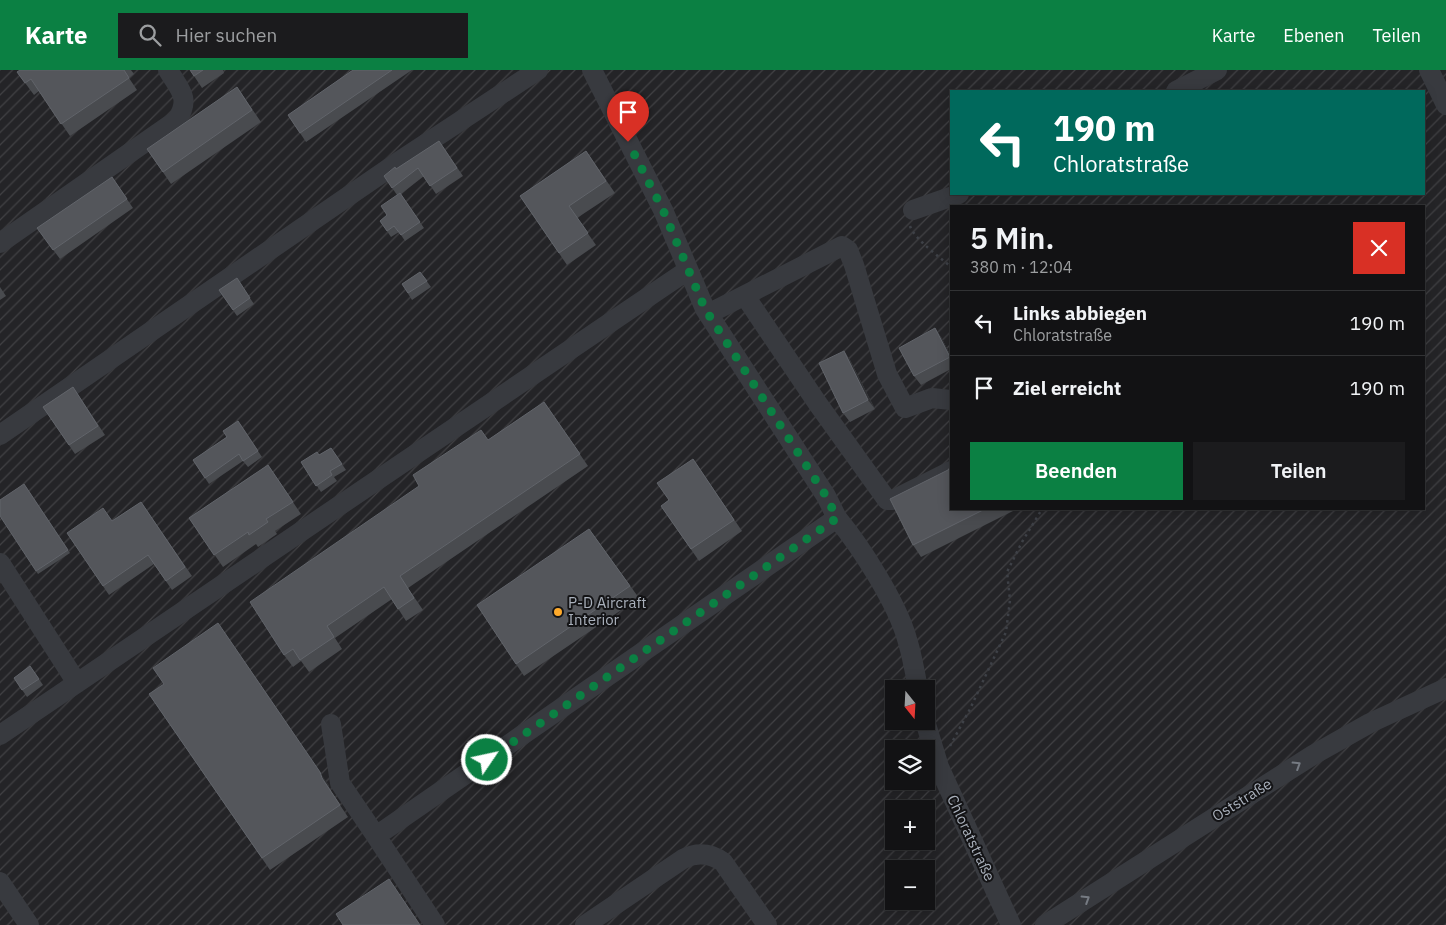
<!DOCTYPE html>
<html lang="de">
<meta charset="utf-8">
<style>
body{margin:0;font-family:"IBM Plex Sans",sans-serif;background:#1b1b1d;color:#f1f3f6;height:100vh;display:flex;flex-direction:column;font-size:19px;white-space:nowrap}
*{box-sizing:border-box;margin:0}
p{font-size:16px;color:#9c9ea0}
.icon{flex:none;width:28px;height:28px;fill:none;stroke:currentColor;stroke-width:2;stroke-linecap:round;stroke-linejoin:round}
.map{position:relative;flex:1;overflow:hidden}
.side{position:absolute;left:950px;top:135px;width:475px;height:305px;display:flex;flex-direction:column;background:#121214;border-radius:0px;box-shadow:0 2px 12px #0003,0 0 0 1px #313234}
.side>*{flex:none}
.top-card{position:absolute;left:950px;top:20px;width:475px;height:105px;border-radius:0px;box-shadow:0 2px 12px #0003,0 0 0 1px #313234;background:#00695c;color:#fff;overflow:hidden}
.needle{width:32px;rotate:162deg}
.tools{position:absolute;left:885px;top:610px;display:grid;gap:10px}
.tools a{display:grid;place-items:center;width:50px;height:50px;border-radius:0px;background:#121214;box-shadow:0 2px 12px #0003,0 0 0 1px #313234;font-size:25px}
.pin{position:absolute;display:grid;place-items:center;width:42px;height:42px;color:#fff;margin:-51px -21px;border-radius:50% 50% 50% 0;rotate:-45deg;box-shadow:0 0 5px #0007}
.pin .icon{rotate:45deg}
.me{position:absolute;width:55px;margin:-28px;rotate:56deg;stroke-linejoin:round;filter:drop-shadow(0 0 4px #0008)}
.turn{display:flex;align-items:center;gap:18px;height:105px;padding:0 20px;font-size:22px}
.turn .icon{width:65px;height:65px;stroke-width:2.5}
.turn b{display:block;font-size:35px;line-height:42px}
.round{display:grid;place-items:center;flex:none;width:52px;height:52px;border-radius:0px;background:#1b1b1d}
.head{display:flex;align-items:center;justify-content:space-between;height:85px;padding:0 20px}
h1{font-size:30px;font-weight:600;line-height:38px}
.primary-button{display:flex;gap:10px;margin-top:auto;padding:10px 20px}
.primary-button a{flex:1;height:58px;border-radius:0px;background:#0b8043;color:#fff;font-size:20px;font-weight:600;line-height:58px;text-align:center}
.primary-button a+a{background:#1b1b1d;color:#f1f3f6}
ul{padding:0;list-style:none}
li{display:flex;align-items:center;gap:15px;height:65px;padding:0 20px;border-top:1px solid #313234}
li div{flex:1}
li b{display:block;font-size:19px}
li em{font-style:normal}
header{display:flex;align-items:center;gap:30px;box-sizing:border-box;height:70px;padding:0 25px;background:#0b8043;color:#fff}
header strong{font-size:24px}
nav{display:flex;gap:28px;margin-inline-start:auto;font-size:18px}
.search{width:350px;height:45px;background:#1b1b1d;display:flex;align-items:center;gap:12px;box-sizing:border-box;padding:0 18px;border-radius:0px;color:#9c9ea0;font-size:19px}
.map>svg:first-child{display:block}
.industrial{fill:url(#industrial-furrows);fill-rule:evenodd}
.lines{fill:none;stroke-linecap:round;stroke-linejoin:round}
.path{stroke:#3e4147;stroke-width:2.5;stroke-dasharray:2.5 4;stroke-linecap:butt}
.minor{stroke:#383a3f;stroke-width:20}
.wall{fill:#494b4f}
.shaded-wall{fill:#313235}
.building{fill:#54565b;stroke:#61646a}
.oneway{stroke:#767b83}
.route{stroke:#0b8043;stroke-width:9;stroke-dasharray:0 16.2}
.poi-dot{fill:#ffaa2b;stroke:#131315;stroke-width:2}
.labels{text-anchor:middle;stroke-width:4;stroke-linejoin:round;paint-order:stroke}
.poi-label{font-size:15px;fill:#a9b0bb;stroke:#131315;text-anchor:start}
.street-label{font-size:15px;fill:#a9b0bb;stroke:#131315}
</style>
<header>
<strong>Karte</strong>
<div class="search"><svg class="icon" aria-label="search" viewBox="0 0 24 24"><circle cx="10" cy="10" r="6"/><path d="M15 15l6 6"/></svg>Hier suchen</div>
<nav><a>Karte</a><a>Ebenen</a><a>Teilen</a></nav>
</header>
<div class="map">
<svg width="1446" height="855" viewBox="0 0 1446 855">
<defs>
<pattern id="industrial-furrows" width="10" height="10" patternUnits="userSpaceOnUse" patternTransform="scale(1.25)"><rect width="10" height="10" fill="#242427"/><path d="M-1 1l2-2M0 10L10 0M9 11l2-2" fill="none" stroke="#414144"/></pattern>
</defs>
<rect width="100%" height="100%" fill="#18181a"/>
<!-- industrial -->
<path class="industrial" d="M 0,0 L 1446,0 L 1446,855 L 0,855 ZM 951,21 L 1424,21 L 1424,124 L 951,124 ZM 951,136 L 1424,136 L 1424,439 L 951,439 ZM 894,619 L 926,619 L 926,651 L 894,651 ZM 894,679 L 926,679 L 926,711 L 894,711 ZM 894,739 L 926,739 L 926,771 L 894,771 ZM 894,799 L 926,799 L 926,831 L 894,831 Z"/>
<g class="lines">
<!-- path -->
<path class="path" d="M 910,156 C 915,170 940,187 951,197
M 950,676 L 970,639 L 1006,562 L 1010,530 L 1007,502 L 1022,472 L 1042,439"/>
<!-- minor -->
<path class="minor" d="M 592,0 L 663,140 L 705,239 L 826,426 L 837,448
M 1429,0 L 1446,35
M 1176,21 L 1217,0
M 913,140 L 959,124
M 0,173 L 177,50 C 191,28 180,20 168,0
M 745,226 L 818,334 L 887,430 L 893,430 L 951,401
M 708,244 L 842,176 L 848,180 L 854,195 L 887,304 L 905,338 L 932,328 L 951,330
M 0,365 L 401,90 L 538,0
M 0,493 L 77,613
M 925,651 L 939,697 L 1011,855
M 331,654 L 340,713 L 376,766
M 0,665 L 688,200
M 0,812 L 29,855
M 435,855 L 376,766 L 837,448 C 861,477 897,533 907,569 C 912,585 915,602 918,619
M 585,855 L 683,789 C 697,782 710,783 723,792 L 767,855
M 1045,855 L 1313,685 L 1370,653 L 1446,618"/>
</g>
<!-- wall -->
<path class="wall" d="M 20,0 L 131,0 L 134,4 L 129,8 L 137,20 L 70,66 L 39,21 L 34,25 L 17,2 Z
M 190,0 L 223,0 L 224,3 L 202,18 Z
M 353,0 L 412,0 L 306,72 L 288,45 Z
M 237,17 L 261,52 L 171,114 L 147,79 Z
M 439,71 L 463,106 L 436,124 L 424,106 L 401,124 L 424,158 L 405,171 L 399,162 L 391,167 L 380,151 L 387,145 L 397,125 L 384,106 L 396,99 Z
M 586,81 L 615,123 L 577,148 L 596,175 L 567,195 L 520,126 Z
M 112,107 L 133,138 L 60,189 L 37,158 Z
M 420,202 L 431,217 L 412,230 L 402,214 Z
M 237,209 L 254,234 L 237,246 L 219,220 Z
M 0,217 L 6,226 L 0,230 Z
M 935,258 L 941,267 L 951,286 L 951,299 L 921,315 L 914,306 Z
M 844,281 L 850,290 L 875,339 L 850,352 L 843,343 Z
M 73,317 L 105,365 L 75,384 L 43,337 Z
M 544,332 L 588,396 L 408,518 L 423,540 L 406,551 L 392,529 L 335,568 L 342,579 L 309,602 L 301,591 L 293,597 L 284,585 L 488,370 Z
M 238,351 L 262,387 L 248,397 L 243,391 L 209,414 L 193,390 L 227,367 Z
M 331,378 L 346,400 L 334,407 L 337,411 L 321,422 L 301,392 L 319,385 Z
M 693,389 L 742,461 L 699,491 L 661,436 L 669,430 Z
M 268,395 L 301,444 L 275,461 L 277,464 L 258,477 L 256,474 L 223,497 L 189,448 Z
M 24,414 L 70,483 L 38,504 L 36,501 Z
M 141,432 L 192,506 L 172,520 L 154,494 L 109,525 L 67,463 L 112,451 Z
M 951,439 L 1017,439 L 921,487 L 913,475 Z
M 589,459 L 639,528 L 524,606 L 516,594 Z
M 30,596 L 43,615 L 27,627 L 14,608 Z
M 149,624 L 328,714 L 330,720 L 348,747 L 270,800 Z"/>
<!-- shaded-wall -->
<path class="shaded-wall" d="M 935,258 L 941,267 L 951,286 L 951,288 Z
M 844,281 L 850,290 L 875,339 L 868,330 Z
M 218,553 L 328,714 L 330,720 L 348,747 L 322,708 Z"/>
<!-- building -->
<path class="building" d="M 20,0 L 124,0 L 129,8 L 61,54 L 31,9 L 25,13 L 17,2 Z
M 190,0 L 203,0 L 194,6 Z
M 353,0 L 392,0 L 300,63 L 288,45 Z
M 237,17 L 252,40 L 163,102 L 147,79 Z
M 439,71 L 457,98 L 430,116 L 418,98 L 392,118 L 384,106 L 395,97 L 396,99 Z
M 586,81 L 606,111 L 569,136 L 588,163 L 559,183 L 520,126 Z
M 112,107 L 127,129 L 53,180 L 37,158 Z
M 400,123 L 420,152 L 401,165 L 394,156 L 387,161 L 380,151 L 387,145 L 381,136 Z
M 420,202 L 427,211 L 408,223 L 402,214 Z
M 237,208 L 250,228 L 233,240 L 219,220 Z
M 935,258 L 950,287 L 914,306 L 899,278 Z
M 844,281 L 868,330 L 843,343 L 819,293 Z
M 73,317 L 98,356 L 69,375 L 43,337 Z
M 544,332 L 580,384 L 400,506 L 414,528 L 398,539 L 384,517 L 327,556 L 334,567 L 300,590 L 293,579 L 284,585 L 250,532 L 419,416 L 413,405 L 481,360 L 488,370 Z
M 238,351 L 258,381 L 243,391 L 239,384 L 205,408 L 193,390 L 227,367 L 223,361 Z
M 331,378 L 342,394 L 330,401 L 332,405 L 316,416 L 301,392 L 317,382 L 319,385 Z
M 693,389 L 734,450 L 691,479 L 661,436 L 669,430 L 657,413 Z
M 268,395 L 293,432 L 266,449 L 268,452 L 249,465 L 248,462 L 214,485 L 189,448 Z
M 951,396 L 951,439 L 985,439 L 913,475 L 890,429 L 948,400 Z
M 24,414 L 68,480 L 36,501 L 0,446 L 0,430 Z
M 141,432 L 185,497 L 166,511 L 148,485 L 103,516 L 67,463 L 103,438 L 112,451 Z
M 589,459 L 630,516 L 516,594 L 477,535 Z
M 218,553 L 320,702 L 322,708 L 340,735 L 262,788 L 149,624 L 164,614 L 153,598 Z
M 30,596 L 39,609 L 22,620 L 14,608 Z
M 389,809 L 420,855 L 343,855 L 336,844 Z"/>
<!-- one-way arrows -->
<defs><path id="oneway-chevron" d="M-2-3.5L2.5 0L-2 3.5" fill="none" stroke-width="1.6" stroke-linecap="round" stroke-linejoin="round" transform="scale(1.25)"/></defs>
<g class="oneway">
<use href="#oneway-chevron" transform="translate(1297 695) rotate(-32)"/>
<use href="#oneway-chevron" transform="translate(1086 829) rotate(-32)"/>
</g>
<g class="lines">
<!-- route -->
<path class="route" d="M 487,690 L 837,448 L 826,426 L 705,239 L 663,140 L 628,72"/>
</g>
<!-- markers -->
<circle class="poi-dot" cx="558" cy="542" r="5"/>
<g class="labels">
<!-- poi labels -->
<g class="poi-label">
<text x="568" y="538">P-D Aircraft<tspan x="568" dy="17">Interior</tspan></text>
</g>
<!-- street labels -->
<g class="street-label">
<text transform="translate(1242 730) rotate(-32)" y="5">Oststraße</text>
<text transform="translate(971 768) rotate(65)" y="5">Chloratstraße</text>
</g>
</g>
</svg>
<div class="tools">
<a><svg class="needle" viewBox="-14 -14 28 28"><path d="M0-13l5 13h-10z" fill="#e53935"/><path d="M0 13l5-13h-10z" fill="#9c9ea0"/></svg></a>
<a><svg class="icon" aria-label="layers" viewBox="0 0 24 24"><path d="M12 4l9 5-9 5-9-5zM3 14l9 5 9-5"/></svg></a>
<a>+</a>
<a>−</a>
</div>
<div class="pin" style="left:628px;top:72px;background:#d93025"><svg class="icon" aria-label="arrive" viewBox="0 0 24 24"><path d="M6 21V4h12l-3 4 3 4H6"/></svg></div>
<svg class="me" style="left:487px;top:690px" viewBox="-20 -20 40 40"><circle r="17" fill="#0b8043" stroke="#fff" stroke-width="3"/><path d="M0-11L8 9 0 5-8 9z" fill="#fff"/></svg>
<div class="top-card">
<div class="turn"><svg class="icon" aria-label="left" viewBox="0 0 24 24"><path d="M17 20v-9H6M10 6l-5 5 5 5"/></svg><div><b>190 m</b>Chloratstraße</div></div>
</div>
<section class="side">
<div class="head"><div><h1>5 Min.</h1><p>380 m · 12:04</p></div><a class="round" style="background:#d93025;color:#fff"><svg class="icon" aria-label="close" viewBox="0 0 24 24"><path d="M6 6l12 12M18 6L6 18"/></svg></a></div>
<ul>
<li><svg class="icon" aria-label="left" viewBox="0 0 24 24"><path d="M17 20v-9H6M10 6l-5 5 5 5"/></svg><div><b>Links abbiegen</b><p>Chloratstraße</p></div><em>190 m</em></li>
<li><svg class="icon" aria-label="arrive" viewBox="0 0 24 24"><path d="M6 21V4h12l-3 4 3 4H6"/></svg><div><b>Ziel erreicht</b></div><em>190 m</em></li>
</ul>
<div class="primary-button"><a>Beenden</a><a>Teilen</a></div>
</section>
</div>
